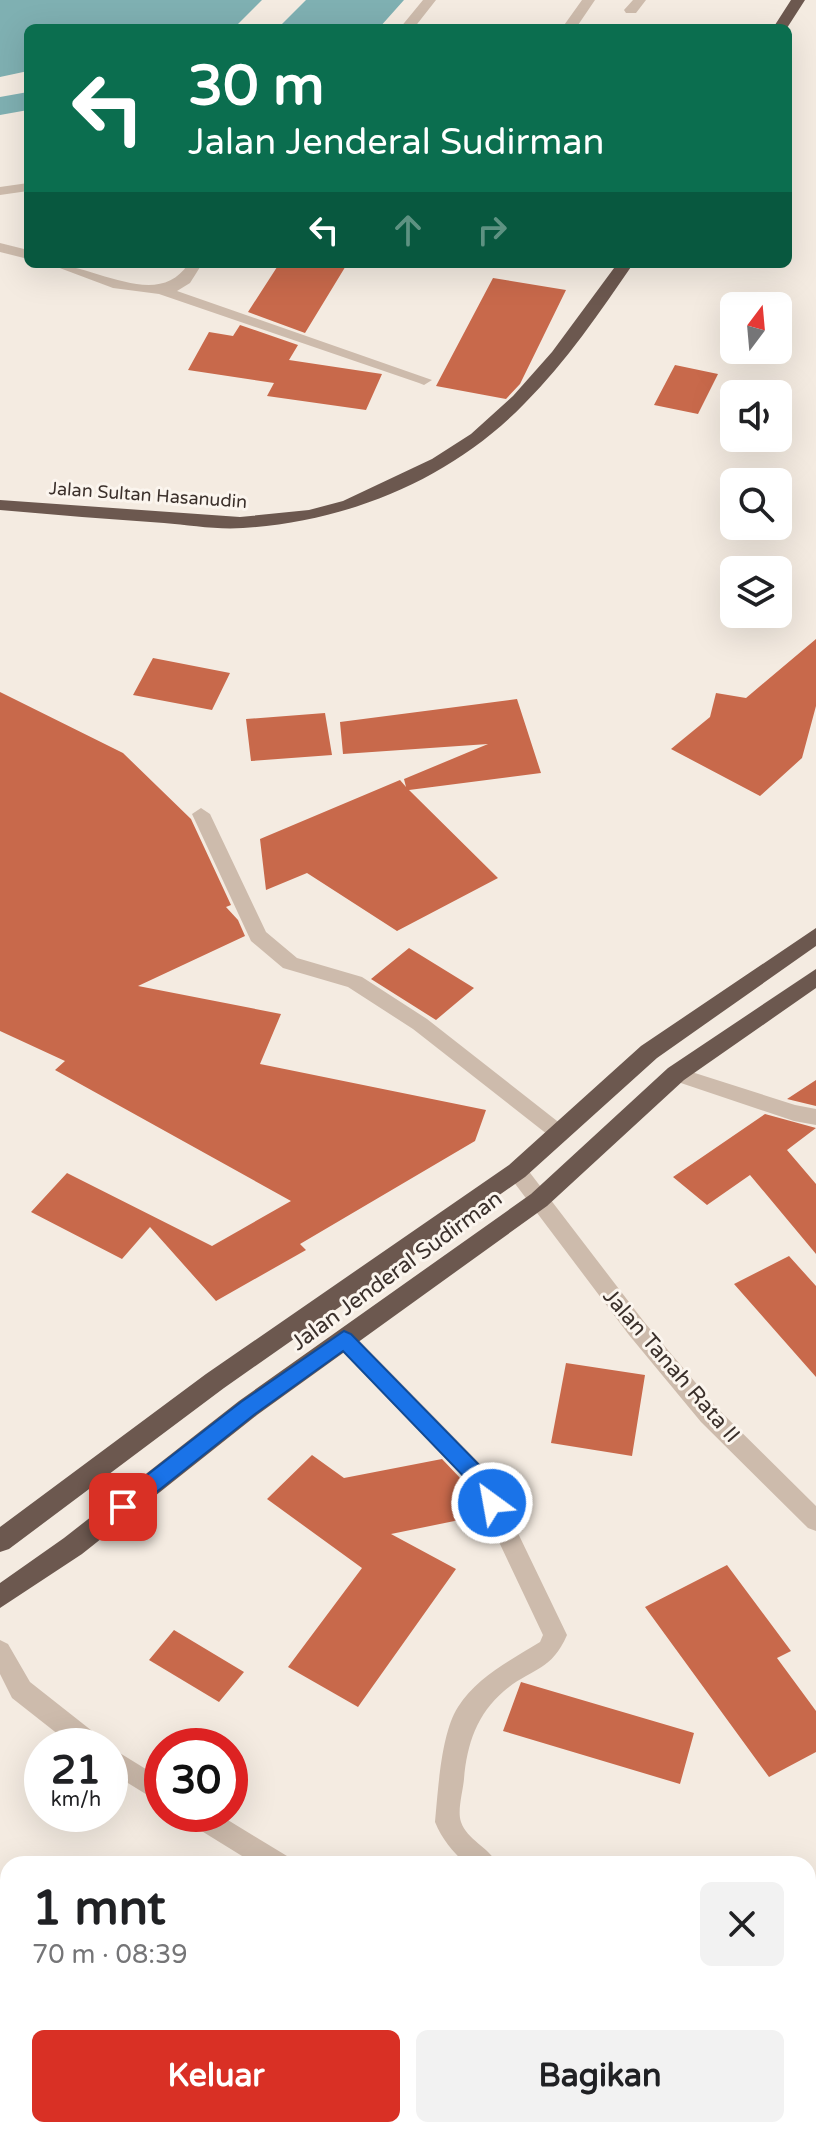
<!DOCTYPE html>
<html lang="id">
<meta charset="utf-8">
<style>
body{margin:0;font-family:"Varela Round",sans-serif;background:#f2f2f2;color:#202124;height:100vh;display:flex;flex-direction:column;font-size:30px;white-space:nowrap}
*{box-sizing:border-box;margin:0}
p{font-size:26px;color:#757577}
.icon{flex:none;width:44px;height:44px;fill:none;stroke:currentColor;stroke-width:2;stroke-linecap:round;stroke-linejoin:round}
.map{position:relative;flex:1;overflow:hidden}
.drawer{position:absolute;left:0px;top:1856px;width:816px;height:282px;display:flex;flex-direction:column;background:#fff;border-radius:24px 24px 0 0;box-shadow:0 8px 32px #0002}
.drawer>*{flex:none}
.banner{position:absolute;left:24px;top:24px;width:768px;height:244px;border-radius:12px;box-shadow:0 8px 32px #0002;background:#0b6e4f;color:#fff;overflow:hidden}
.needle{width:52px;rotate:16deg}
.tools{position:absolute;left:720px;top:292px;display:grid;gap:16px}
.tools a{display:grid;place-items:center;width:72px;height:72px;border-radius:12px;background:#fff;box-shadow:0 8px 32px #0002;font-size:40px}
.speed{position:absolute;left:24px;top:1728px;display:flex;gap:16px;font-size:40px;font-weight:700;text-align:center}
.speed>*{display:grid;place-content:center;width:104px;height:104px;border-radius:50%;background:#fff;box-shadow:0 8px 32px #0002;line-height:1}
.speed small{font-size:20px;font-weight:400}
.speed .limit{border:12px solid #d22;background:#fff;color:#111}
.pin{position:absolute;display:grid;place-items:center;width:68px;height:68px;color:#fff;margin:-34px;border-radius:16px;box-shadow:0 4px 12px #0006}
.me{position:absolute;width:88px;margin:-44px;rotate:328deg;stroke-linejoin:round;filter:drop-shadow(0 0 6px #0008)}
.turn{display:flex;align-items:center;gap:28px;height:168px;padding:0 32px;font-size:36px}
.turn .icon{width:104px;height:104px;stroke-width:2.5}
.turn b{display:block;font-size:56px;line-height:68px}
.lanes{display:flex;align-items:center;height:76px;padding:0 32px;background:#0003;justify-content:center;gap:40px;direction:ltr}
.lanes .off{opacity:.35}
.round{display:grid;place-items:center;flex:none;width:84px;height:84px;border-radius:12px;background:#f2f2f2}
.headline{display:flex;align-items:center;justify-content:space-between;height:136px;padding:0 32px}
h1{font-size:48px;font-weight:800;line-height:60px}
.button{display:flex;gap:16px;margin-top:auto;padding:16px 32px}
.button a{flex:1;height:92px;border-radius:12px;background:#d93025;color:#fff;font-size:32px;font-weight:800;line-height:92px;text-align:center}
.button a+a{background:#f2f2f2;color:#202124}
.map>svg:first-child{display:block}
.water{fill:#7fb0b2}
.pier{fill:#f4ebe1}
.building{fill:#c8694b}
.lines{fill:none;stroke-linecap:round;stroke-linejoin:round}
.service{fill:#cdbbac;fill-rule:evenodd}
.minor{fill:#cdbbac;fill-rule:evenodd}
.trunk{fill:#6c584f;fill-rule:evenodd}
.route{fill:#1a73e8;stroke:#114b97;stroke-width:2}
.labels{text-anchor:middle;stroke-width:6;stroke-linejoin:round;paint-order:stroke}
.far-street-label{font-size:18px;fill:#3b302b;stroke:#fbf5ee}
.street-label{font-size:22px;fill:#3b302b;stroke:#fbf5ee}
</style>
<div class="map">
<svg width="816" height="2137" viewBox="0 0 816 2137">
<rect width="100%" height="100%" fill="#f4ebe1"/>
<!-- water -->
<path class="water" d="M 0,0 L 404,0 L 379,28 L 28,28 L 28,110 L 0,115 Z"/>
<!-- pier -->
<path class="pier" d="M 262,0 L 306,0 L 278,28 L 234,28 Z
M 28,71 L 28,92 L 0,97 L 0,77 Z"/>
<!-- building -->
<path class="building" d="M 279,264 L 347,264 L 305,333 L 248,312 Z
M 493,278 L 566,290 L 520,384 L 506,399 L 436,386 Z
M 240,325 L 298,345 L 289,360 L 382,374 L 366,410 L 267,396 L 274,383 L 188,370 L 209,332 L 233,336 Z
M 675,365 L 718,374 L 698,414 L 654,405 Z
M 816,639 L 816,706 L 802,758 L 760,796 L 671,749 L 710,717 L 716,693 L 746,698 Z
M 153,658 L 230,673 L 212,710 L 133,695 Z
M 0,692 L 123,753 L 191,819 L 231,905 L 226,907 L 238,920 L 245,936 L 138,986 L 281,1014 L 260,1064 L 486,1110 L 475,1141 L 300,1244 L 306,1250 L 216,1301 L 150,1227 L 122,1259 L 31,1212 L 67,1173 L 212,1246 L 291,1201 L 55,1070 L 65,1061 L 0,1031 Z
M 517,699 L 541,773 L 409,790 L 498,878 L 397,931 L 307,873 L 266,890 L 260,839 L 400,780 L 406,787 L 404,779 L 488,744 L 343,754 L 340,722 Z
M 325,713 L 332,755 L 251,761 L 246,719 Z
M 409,948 L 474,988 L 436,1020 L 371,979 Z
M 816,1080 L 816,1106 L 787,1099 Z
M 765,1114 L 816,1128 L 787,1150 L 816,1184 L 816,1254 L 750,1175 L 707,1205 L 673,1177 Z
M 789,1256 L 816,1286 L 816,1377 L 734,1284 Z
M 566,1363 L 645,1375 L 632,1456 L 551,1443 Z
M 312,1455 L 344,1478 L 442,1459 L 463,1481 L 474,1517 L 391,1534 L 456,1569 L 358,1707 L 288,1667 L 362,1568 L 267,1499 Z
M 727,1565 L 791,1651 L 777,1658 L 816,1711 L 816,1752 L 769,1777 L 645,1607 Z
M 174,1630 L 244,1672 L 219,1702 L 149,1660 Z
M 521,1682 L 694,1733 L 680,1784 L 503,1731 Z"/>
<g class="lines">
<!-- service -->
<path class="service" d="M 423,0 L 436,0 L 414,28 L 400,28 Z
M 582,0 L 595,0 L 576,28 L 562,28 Z
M 633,0 L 646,0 L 636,13 L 626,13 L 624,10 Z
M 28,183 L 28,191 L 0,195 L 0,187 Z
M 0,243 L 28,250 L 28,259 L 0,252 Z
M 49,264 C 94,264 158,311 188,264 L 202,264 L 190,283 L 177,291 L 432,380 L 424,385 L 419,383 L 159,294 L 113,288 Z"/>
<!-- minor -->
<path class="minor" d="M 201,808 L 210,814 L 266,932 L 297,958 L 362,977 L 427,1019 L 566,1128 L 569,1133 L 566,1138 L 552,1138 L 413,1029 L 348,987 L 283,968 L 251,941 L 192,814 Z
M 676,1067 L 795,1105 L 816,1109 L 816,1125 L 794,1121 L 669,1079 L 666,1074 L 669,1069 Z
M 517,1163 L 524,1165 L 645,1323 L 717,1408 L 816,1506 L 816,1531 L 808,1528 L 701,1422 L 629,1335 L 510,1177 L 507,1171 L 510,1165 Z
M 344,1330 L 352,1333 L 489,1473 L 567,1635 C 551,1672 531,1668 504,1691 C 477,1714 467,1744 464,1779 C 463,1791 457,1811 461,1822 C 467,1840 489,1847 497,1864 L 466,1864 C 452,1851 442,1839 435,1822 C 438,1791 441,1733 458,1707 C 477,1677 511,1660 540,1642 L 543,1635 L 473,1487 L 336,1345 L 333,1339 L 336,1333 Z
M 0,1640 L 8,1644 L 30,1682 L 101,1738 L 104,1746 L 73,1746 L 12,1698 L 0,1674 Z
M 110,1747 L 162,1779 L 162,1804 L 110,1772 Z
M 184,1814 L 218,1814 L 287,1856 L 291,1864 L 255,1864 L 187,1822 Z
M 0,2064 L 8,2067 L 8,2093 L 0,2090 Z"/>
<!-- trunk -->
<path class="trunk" d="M 791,0 L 805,0 L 787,28 L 773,28 Z
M 617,264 L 633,264 C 600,312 566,362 525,403 C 452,479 347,522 243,528 C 217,530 189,525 164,523 C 109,519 55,515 0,510 L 0,500 L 240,517 L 309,510 L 343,501 L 432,459 L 471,434 L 513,396 L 552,352 Z
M 816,928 L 816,946 L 657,1058 L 525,1177 L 224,1388 L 9,1549 L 0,1552 L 0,1527 L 206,1374 L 509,1165 L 641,1046 Z
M 816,969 L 816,988 L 684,1080 L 547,1206 L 257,1415 L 82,1554 L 0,1608 L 0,1583 L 64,1538 L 239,1401 L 531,1194 L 668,1068 Z"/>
</g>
<!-- route -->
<path class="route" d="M 344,1331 L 351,1334 L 488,1474 L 502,1503 L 499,1510 L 492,1512 L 484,1510 L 473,1486 L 343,1351 L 255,1414 L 130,1513 L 123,1515 L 115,1513 L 112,1507 L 115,1500 L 241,1402 Z"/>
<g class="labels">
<!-- far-street labels -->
<g class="far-street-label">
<text transform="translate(148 495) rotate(4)" y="6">Jalan Sultan Hasanudin</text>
</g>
<!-- street labels -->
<g class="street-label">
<text transform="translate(396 1270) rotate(-36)" y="8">Jalan Jenderal Sudirman</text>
<text transform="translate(672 1365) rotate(49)" y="8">Jalan Tanah Rata II</text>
</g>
</g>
</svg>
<div class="tools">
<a><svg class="needle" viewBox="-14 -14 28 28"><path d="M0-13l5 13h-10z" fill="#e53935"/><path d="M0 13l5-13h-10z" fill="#757577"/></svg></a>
<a><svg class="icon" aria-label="sound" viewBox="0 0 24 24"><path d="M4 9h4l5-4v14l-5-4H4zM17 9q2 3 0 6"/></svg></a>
<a><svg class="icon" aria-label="search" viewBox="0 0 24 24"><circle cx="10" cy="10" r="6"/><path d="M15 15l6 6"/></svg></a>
<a><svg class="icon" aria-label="layers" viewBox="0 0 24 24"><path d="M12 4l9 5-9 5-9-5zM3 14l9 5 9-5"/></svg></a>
</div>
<div class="speed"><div>21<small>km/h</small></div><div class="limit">30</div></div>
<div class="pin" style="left:123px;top:1507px;background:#d93025"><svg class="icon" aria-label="arrive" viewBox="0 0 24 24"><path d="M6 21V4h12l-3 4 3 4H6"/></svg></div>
<svg class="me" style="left:492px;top:1503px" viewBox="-20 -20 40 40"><circle r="17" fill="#1a73e8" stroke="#fff" stroke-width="3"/><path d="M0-11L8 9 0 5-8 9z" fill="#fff"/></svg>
<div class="banner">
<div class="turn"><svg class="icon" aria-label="left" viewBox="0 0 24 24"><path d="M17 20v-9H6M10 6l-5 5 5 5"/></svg><div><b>30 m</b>Jalan Jenderal Sudirman</div></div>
<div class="lanes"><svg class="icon" aria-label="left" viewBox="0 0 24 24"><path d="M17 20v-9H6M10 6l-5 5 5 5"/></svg><svg class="icon off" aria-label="ahead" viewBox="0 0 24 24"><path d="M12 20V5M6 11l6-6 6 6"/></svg><svg class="icon off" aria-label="right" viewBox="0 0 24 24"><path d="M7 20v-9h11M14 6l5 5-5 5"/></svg></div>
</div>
<section class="drawer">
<div class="headline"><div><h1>1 mnt</h1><p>70 m · 08:39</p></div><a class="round"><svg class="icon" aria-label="close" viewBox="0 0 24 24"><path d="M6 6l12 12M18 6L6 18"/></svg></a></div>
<div class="button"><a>Keluar</a><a>Bagikan</a></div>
</section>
</div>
